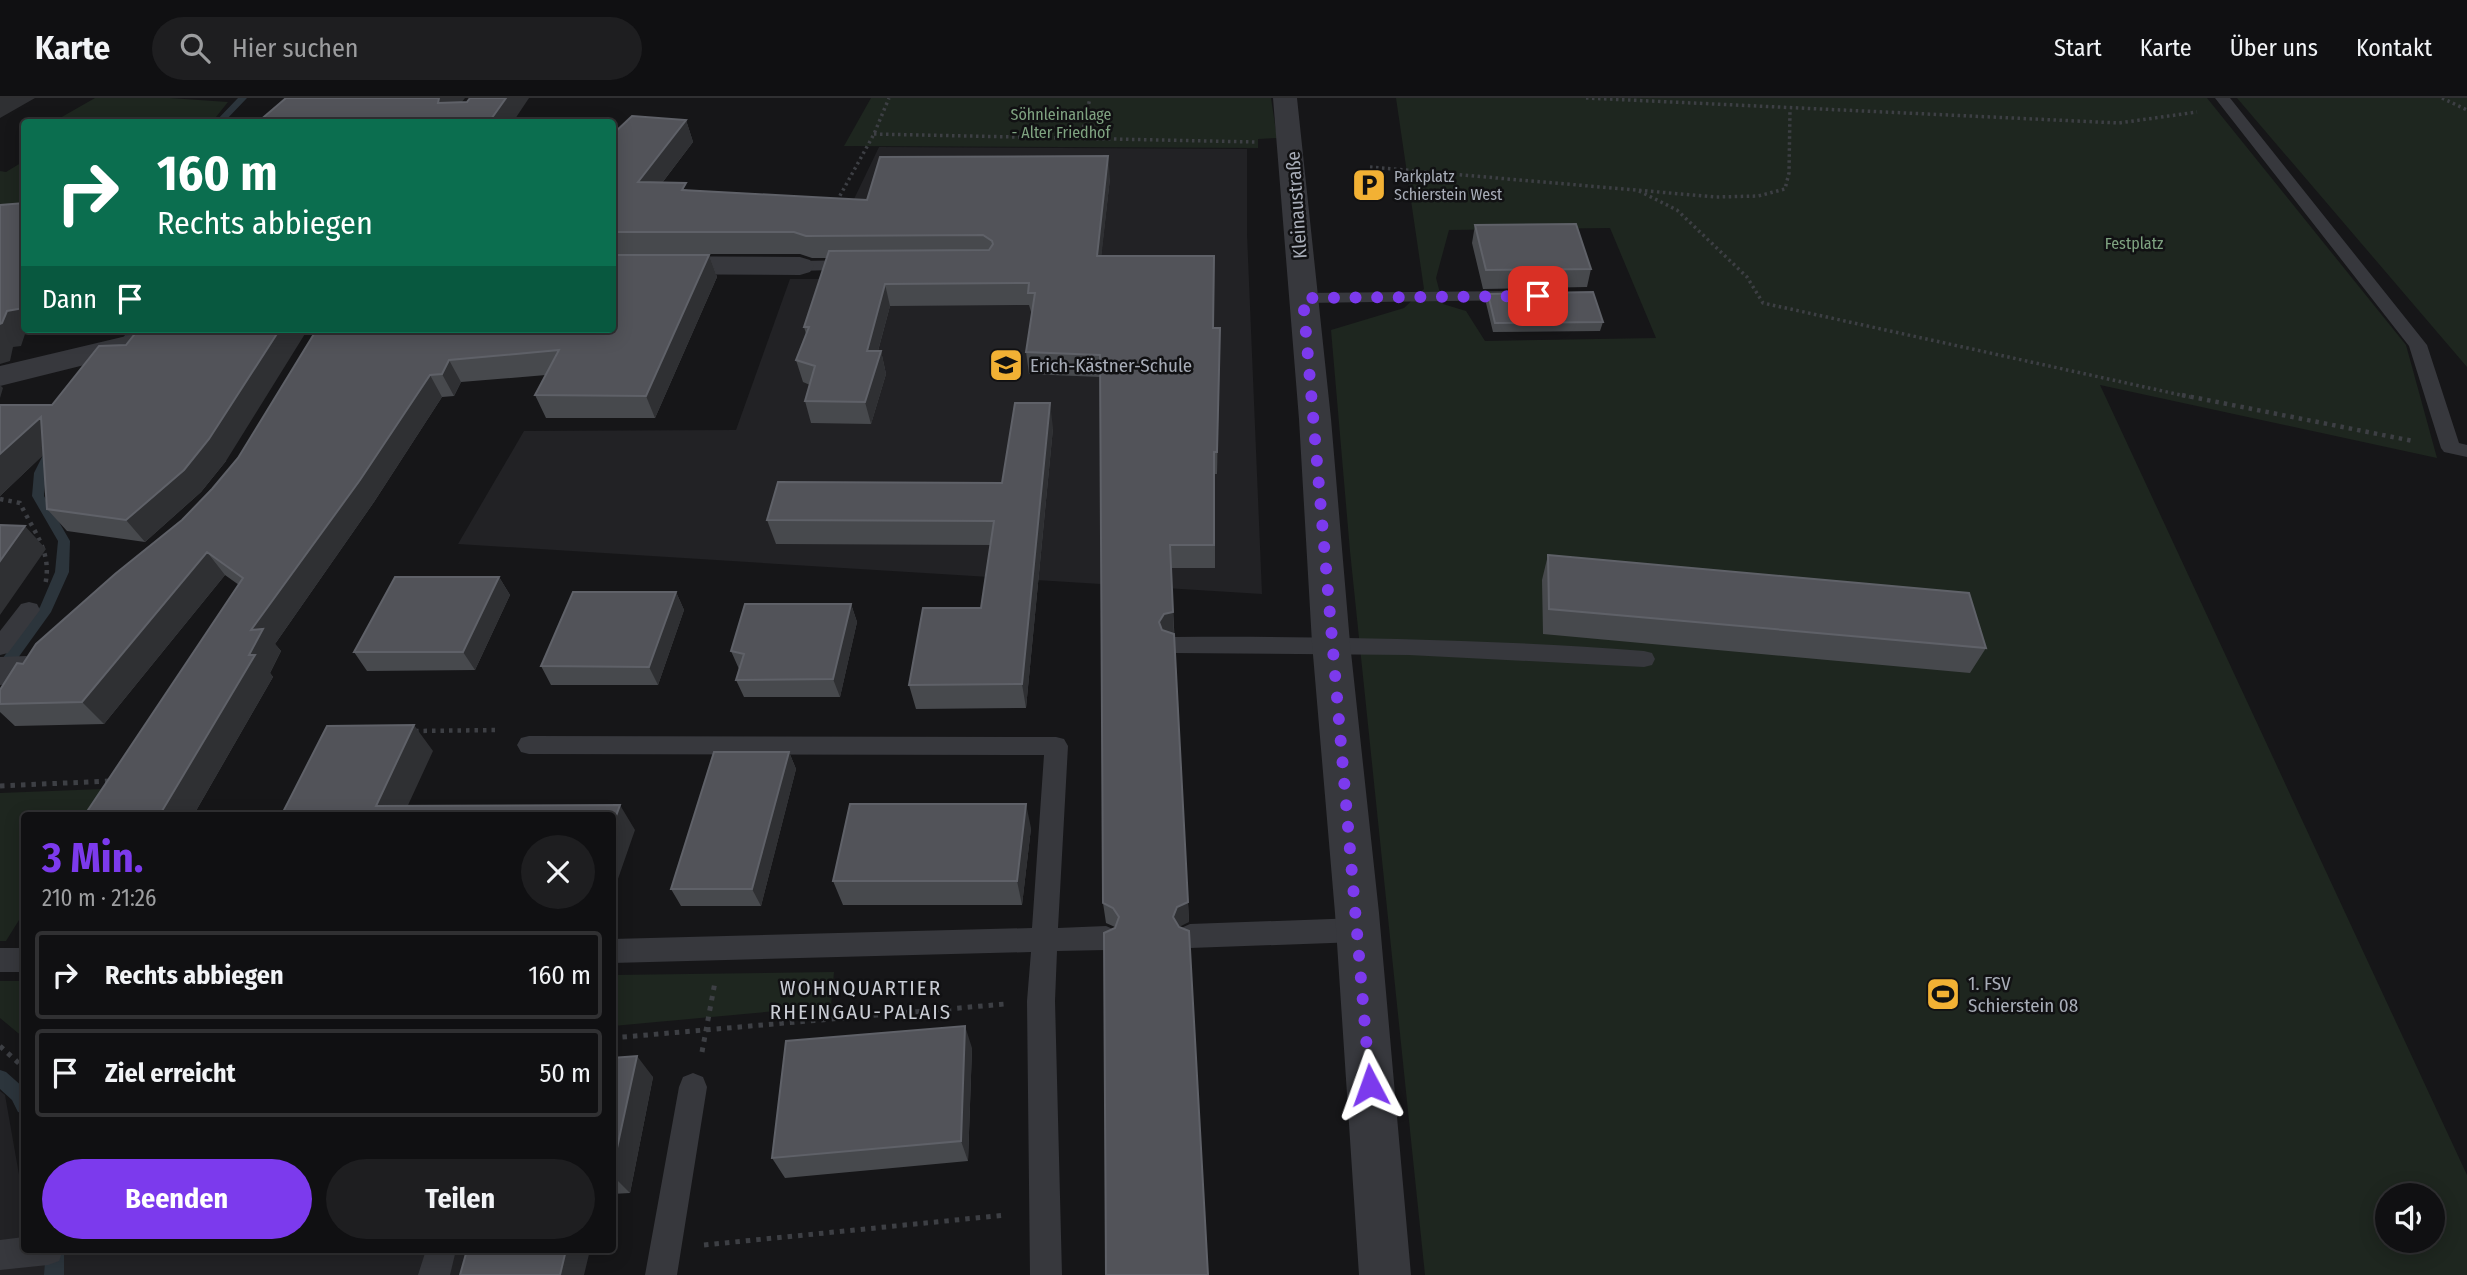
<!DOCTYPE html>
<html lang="de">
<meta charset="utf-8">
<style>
body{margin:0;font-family:"Fira Sans Condensed",sans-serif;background:#1e1e20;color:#f1f3f6;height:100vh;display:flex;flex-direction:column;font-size:26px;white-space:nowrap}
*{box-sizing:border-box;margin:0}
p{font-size:23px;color:#9c9d9f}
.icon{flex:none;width:38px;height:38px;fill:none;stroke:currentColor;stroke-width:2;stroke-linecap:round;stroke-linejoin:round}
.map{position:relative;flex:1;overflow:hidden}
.details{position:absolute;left:21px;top:714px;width:595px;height:441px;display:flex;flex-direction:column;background:#101012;border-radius:7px;box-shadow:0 4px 18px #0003,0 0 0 2px #303032}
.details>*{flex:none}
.top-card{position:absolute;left:21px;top:21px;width:595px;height:214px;border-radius:7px;box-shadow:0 4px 18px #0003,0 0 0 2px #303032;background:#0b6e4f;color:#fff;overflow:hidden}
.tools{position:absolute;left:2375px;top:1085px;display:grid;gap:14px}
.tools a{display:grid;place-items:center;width:70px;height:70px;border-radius:50%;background:#101012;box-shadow:0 4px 18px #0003,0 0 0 2px #303032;font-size:35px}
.pin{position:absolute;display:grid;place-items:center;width:60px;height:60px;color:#fff;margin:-30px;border-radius:14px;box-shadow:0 4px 10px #0006}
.me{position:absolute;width:77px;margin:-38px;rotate:356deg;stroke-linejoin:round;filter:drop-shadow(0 0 5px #0008)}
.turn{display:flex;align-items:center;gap:24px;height:147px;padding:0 21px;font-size:32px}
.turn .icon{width:91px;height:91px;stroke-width:2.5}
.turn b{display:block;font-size:49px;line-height:60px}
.then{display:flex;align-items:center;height:66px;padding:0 21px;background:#0003;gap:14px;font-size:26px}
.round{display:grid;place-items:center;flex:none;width:74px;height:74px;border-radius:37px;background:#1e1e20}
.overview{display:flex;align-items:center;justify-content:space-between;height:119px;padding:0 21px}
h1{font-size:42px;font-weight:700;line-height:52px;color:#7c3aed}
.cta{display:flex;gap:14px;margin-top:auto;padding:14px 21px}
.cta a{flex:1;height:80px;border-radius:42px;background:#7c3aed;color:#fff;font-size:28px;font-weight:700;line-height:80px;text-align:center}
.cta a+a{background:#1e1e20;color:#f1f3f6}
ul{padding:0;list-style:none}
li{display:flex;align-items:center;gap:21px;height:88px;margin:0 14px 10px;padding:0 7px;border:4px solid #303032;border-radius:7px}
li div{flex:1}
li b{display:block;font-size:26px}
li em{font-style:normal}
header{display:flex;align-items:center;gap:42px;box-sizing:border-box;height:98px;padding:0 35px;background:#101012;border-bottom:2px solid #303032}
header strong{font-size:33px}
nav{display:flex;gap:38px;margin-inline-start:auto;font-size:24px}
.search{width:490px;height:63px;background:#1e1e20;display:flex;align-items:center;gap:18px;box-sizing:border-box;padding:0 24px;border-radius:38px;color:#9c9d9f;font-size:26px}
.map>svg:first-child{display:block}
.built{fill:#222225}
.green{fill:#1e261f;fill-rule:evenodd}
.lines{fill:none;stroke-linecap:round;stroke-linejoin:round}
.stream{fill:#2c353c;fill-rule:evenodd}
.path-far2{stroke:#3d3f44;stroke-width:3.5;stroke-dasharray:2.5 3.5;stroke-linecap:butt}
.path-far1{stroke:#3d3f44;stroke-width:4.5;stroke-dasharray:3.5 5;stroke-linecap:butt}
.path{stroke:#3d3f44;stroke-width:5;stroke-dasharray:4.5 6;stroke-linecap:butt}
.lane{fill:#37383d;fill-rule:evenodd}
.street{fill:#37383d;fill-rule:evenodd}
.wall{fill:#47494d}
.shaded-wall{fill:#2f3033}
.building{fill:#525359;stroke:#5f6168;stroke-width:2}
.route{stroke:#7c3aed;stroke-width:12;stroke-dasharray:0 21.6}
.labels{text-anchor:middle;stroke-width:5;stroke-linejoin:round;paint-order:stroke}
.far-park-label{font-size:16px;fill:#7fa381;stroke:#111113}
.far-poi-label{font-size:16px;fill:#a8adb8;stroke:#111113;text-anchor:start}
.street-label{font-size:19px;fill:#a8adb8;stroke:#111113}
.poi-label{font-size:19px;fill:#a8adb8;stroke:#111113;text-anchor:start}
.neighbourhood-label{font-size:21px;letter-spacing:2px;fill:#c9ccd4;stroke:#111113}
</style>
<header>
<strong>Karte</strong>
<div class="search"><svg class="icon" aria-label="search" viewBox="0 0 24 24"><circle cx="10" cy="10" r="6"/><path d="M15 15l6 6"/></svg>Hier suchen</div>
<nav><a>Start</a><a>Karte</a><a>Über uns</a><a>Kontakt</a></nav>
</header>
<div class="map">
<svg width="2467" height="1177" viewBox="0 0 2467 1177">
<rect width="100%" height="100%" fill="#161618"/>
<!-- built -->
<path class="built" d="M 879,49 L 1247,51 L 1247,136 L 1262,496 L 458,446 L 524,333 L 736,332 L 790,181 L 831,181 L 830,151 Z
M 0,993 L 5,997 L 24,1105 L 24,1152 L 476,1152 L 469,1177 L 0,1177 Z"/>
<!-- green -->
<path class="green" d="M 95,0 L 170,0 L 228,4 L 212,24 L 53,24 Z
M 871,0 L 1271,0 L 1277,40 L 1258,41 L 1258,50 L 844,48 Z
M 1396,0 L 2207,0 L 2406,247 L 2437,360 L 2100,287 L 2467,1077 L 2467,1177 L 1425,1177 L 1350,453 L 1331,232 L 1404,210 L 1424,191 ZM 1610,130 L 1656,240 L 1485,243 L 1466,213 L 1443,206 L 1436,180 L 1449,132 ZM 2387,1097 L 2432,1097 L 2432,1143 L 2387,1143 Z
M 2237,0 L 2467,0 L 2467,269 Z
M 24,63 L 24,123 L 0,125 L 0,73 L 6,74 Z
M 102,691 L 85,717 L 24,718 L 24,814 L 6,843 L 0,843 L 0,695 Z
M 834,874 L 831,908 L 613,928 L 613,877 Z
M 0,883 L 24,883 L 24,940 L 0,920 Z"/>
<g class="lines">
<!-- stream -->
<path class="stream" d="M 238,0 L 247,0 L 224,24 L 215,24 Z
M 129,231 L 139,231 L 125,254 L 117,254 L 115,252 Z
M 51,348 L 57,352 L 46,375 L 44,398 L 70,443 L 69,474 L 51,514 L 5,578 L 0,579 L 0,564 L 40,509 L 55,474 L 58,443 L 32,398 L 34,375 L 47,349 Z
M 0,972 L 6,974 L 24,990 L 24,1016 L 18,1014 L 12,1002 L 0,991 Z
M 46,1152 L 64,1152 L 64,1177 L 44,1177 Z"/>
<!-- path-far2 -->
<path class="path-far2" d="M 1586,0 L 2119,25 L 2197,14
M 2442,0 L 2467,12
M 874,36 L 1255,44
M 1081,41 L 1090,0
M 1370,69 L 1716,99 L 1758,98 L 1785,91 L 1789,75 L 1790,11
M 1639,93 L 1677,112 L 1747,179 L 1763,205 L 2190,299
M 837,103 L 874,36 L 889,0"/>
<!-- path-far1 -->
<path class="path-far1" d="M 2182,297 L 2413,343
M 0,401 L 20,405 C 33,433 53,454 45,487
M 415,633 L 497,632"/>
<!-- path -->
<path class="path" d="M 0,688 L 109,683
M 612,940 L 1005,906
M 0,948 L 24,970
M 702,954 L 715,884
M 704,1147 L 1006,1117"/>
<!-- lane -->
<path class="lane" d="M 2215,0 L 2230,0 L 2427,247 L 2459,345 L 2467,347 L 2467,359 L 2444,354 L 2441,350 L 2409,248 Z
M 856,162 L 862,163 L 864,167 L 862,171 L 800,173 L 792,168 L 800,163 Z
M 1517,193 L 1526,198 L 1523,202 L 1303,205 L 1294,200 L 1303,195 Z
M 29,504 L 37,506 L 40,512 L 8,555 L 0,557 L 0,533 L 21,506 Z
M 1174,539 C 1331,538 1487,541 1644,553 L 1652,555 L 1655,561 L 1652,567 L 1644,569 L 1409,557 L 1174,555 L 1166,553 L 1163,547 L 1166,541 Z
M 529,638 L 1056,639 L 1064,641 L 1068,648 L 1058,830 L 1106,828 L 1115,832 L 1119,840 L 1115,848 L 1106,852 L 1057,853 L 1055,903 L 1062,1177 L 1030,1177 L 1027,903 L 1031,854 L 612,865 L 612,841 L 1032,830 L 1044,657 L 529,656 L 521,654 L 517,647 L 521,640 Z
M 1358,820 L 1367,824 L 1371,832 L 1367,840 L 1358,844 L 1190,850 L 1181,846 L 1177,838 L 1181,830 L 1190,826 Z
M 0,850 L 24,850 L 24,874 L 0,874 Z
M 693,975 L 703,979 L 707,989 L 677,1177 L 645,1177 L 679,989 L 683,979 Z
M 24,1139 L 24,1152 L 63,1152 L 59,1163 L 48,1167 L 0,1172 L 0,1142 Z
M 426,1152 L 456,1152 L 450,1177 L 418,1177 Z"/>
<!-- street -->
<path class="street" d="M 1273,0 L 1297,0 L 1331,321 L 1350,545 L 1379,815 L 1411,1177 L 1359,1177 L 1335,815 L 1312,545 L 1299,321 Z
M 612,158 L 800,159 L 810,162 L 814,168 L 810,174 L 800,177 L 612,176 Z
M 156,231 L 209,231 L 205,237 L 0,288 L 0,268 Z
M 26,558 L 39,562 L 45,572 L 39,582 L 26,586 L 0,587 L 0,559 Z"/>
</g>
<!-- wall -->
<path class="wall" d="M 686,22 L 693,44 L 662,85 L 688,92 L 867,102 L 1110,80 L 1101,158 L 1214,230 L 1220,230 L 1217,376 L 1215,376 L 1215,470 L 1171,470 L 1189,824 L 1115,829 L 1106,825 L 1103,805 L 1100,279 L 1029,276 L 1026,254 L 1032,217 L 1029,207 L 890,208 L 878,253 L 881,253 L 886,276 L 871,326 L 811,325 L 805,303 L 810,287 L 803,284 L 796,262 L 806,236 L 804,229 L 827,160 L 812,160 L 800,156 L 612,156 L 612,37 Z
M 1475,127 L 1591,171 L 1587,189 L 1483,191 L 1472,145 Z
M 709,157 L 717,179 L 655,320 L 546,320 L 535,297 L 546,277 L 461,284 L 454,298 L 442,299 L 374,404 L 275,546 L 281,553 L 270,575 L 273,579 L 193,718 L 239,487 L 225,477 L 104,626 L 15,628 L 0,614 L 0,606 L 23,566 L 182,422 L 212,391 L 238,360 L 317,231 Z
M 1488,196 L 1603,224 L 1600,233 L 1493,234 L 1486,205 Z
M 0,307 L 226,363 L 201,394 L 145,444 L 67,433 L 47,411 L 43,357 L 0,398 Z
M 1053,330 L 1026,610 L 916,611 L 909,587 L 981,510 L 990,447 L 776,446 L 767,422 L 1002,385 Z
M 1548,457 L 1986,550 L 1970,575 L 1543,536 L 1542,482 Z
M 499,479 L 510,497 L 475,572 L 367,573 L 354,554 Z
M 676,494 L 684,512 L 658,587 L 551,587 L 541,568 Z
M 851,506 L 857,524 L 840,599 L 744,599 L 736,582 L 739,571 L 731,553 Z
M 789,654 L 796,671 L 761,808 L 681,808 L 671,791 Z
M 1031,730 L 1022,807 L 843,807 L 833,783 Z
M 972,950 L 968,1063 L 785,1080 L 772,1060 Z
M 612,960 L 653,979 L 630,1095 L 612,1096 Z"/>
<!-- shaded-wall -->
<path class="shaded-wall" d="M 0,0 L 35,0 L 0,20 Z
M 439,0 L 465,0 L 448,22 L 438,5 Z
M 506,0 L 529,0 L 513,24 L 489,24 Z
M 686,22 L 693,44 L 646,106 L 638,84 Z
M 1108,58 L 1110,80 L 1099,180 L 1097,158 Z
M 709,157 L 717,179 L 655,320 L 646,298 Z
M 885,186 L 890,208 L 872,275 L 867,253 Z
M 24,210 L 24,231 L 48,231 L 25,236 L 21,248 L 13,249 L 10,263 L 0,266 L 0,226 L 7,213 Z
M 1220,230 L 1220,252 L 1217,376 L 1217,354 Z
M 280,231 L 308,231 L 226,363 L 201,394 L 145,444 L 126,422 Z
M 881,253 L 886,276 L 871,326 L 865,304 Z
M 449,262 L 461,284 L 454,298 L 442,276 Z
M 430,277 L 442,299 L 374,404 L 275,546 L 281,553 L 270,575 L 273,579 L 193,718 L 159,718 L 249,557 L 251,532 Z
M 0,287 L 3,290 L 0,300 Z
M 1050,305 L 1053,330 L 1026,610 L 1022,586 Z
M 41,319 L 60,341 L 0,398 L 0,356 Z
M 25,428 L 46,451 L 0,517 L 0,463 Z
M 1170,447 L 1174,536 L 1165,538 L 1159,524 Z
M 207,454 L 225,477 L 104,626 L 82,604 Z
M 499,479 L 510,497 L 475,572 L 463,554 Z
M 676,494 L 684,512 L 658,587 L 649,569 Z
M 851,506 L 857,524 L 840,599 L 833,581 Z
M 414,627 L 433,653 L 403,718 L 376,708 Z
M 789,654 L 796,671 L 761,808 L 752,791 Z
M 1026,706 L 1031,730 L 1022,807 L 1017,783 Z
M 620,707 L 635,732 L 612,798 L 612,729 Z
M 1188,804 L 1189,824 L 1179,829 L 1173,819 L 1177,809 Z
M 965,928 L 972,950 L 968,1063 L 961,1043 Z
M 637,958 L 653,979 L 630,1095 L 612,1077 L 612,1073 Z
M 566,1152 L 590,1152 L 584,1177 L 560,1177 Z"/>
<!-- building -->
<path class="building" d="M 286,0 L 439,0 L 438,5 L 467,4 L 470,0 L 506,0 L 489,24 L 258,24 Z
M 632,18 L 686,22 L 638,84 L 686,85 L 682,92 L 867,102 L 880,59 L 1108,58 L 1097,158 L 1214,158 L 1213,230 L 1220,230 L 1217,354 L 1214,354 L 1214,447 L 1170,447 L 1173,514 L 1164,516 L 1159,524 L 1162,532 L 1174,536 L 1188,804 L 1177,809 L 1173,819 L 1179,829 L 1189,833 L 1208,1177 L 1106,1177 L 1104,835 L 1115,830 L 1119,819 L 1113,810 L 1103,805 L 1100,257 L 1026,254 L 1035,195 L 1028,195 L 1029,185 L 885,186 L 867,253 L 881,253 L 865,304 L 805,303 L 815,268 L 796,262 L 809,229 L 804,229 L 829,153 L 989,152 L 993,146 L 992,143 L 983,137 L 806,138 L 794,134 L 612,134 L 612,37 Z
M 24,105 L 24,210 L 7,213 L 2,225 L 0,226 L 0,107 Z
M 1576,126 L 1591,171 L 1486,172 L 1475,127 Z
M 612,157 L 709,157 L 646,298 L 535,297 L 559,252 L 449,262 L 442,276 L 430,277 L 360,382 L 251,532 L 263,531 L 249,557 L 255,557 L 159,718 L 84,718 L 243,480 L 207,454 L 82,604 L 0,606 L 0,592 L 17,565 L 23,566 L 36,546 L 115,476 L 182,422 L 212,391 L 238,360 L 317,231 L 612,231 Z
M 1593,194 L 1603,224 L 1495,225 L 1488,196 Z
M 167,231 L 280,231 L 209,341 L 184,372 L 126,422 L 47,411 L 41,319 L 0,356 L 0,307 L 52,307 L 99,248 L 126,247 L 138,232 Z
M 1015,305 L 1050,305 L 1022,586 L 909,587 L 923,510 L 981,510 L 994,423 L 767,422 L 778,384 L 1002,385 Z
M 0,427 L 25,428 L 0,463 Z
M 1548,457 L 1969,495 L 1986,550 L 1549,511 Z
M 395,479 L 499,479 L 463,554 L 354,554 Z
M 573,494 L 676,494 L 649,569 L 541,568 Z
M 745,506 L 851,506 L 833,581 L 736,582 L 744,556 L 731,553 Z
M 414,627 L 376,708 L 620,707 L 612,729 L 612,718 L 281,718 L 327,628 Z
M 714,654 L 789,654 L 752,791 L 671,791 Z
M 850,706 L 1026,706 L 1017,783 L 833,783 Z
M 965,928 L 961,1043 L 772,1060 L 786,943 Z
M 637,958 L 612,1073 L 612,960 Z
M 467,1152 L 566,1152 L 560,1177 L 460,1177 Z"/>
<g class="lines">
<!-- route -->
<path class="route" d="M 1370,987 L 1303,200 L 1538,198"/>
</g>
<!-- icons -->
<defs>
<g id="parking-square" transform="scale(1.75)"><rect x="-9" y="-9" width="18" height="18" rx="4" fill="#f2b134" stroke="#111113"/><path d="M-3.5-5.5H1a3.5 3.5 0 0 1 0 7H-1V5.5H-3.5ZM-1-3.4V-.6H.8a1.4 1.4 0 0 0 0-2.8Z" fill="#111"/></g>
<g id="school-square" transform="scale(1.75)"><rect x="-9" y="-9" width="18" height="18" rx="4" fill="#f2b134" stroke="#111113"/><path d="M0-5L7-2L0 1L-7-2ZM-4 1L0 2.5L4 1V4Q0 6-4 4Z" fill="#111"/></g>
<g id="stadium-square" transform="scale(1.75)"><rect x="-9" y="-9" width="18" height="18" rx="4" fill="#f2b134" stroke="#111113"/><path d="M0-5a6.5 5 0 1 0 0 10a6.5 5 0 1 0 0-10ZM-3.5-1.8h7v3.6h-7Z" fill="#111"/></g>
</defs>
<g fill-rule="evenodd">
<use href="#parking-square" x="1369" y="87"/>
<use href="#school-square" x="1006" y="267"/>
<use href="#stadium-square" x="1943" y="896"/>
</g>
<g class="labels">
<!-- far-park labels -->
<g class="far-park-label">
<text x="1061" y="22">Söhnleinanlage<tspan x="1061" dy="18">- Alter Friedhof</tspan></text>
<text x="2134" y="151">Festplatz</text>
</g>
<!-- far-poi labels -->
<g class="far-poi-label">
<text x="1394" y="84">Parkplatz<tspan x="1394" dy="18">Schierstein West</tspan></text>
</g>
<!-- street labels -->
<g class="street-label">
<text transform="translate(1296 107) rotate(-94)" y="7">Kleinaustraße</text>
</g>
<!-- poi labels -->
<g class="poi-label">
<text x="1030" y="274">Erich-Kästner-Schule</text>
<text x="1968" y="892">1. FSV<tspan x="1968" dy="22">Schierstein 08</tspan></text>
</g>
<!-- neighbourhood labels -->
<g class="neighbourhood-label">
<text x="861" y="897">WOHNQUARTIER<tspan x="861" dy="24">RHEINGAU-PALAIS</tspan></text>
</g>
</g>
</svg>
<div class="tools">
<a><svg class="icon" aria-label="sound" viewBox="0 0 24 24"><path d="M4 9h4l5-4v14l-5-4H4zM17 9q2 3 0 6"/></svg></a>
</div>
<div class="pin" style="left:1538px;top:198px;background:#d93025"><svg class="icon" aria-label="arrive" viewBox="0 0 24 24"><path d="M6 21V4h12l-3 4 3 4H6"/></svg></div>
<svg class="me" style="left:1370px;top:987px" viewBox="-20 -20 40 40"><path d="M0-17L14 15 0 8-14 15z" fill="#7c3aed" stroke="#fff" stroke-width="4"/></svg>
<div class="top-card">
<div class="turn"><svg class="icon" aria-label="right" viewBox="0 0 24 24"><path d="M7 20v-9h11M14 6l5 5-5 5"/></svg><div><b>160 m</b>Rechts abbiegen</div></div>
<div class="then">Dann<svg class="icon" aria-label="arrive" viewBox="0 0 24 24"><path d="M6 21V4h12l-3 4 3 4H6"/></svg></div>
</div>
<section class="details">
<div class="overview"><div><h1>3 Min.</h1><p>210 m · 21:26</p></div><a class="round"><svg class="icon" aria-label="close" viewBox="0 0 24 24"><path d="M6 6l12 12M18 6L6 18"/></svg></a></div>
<ul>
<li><svg class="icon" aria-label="right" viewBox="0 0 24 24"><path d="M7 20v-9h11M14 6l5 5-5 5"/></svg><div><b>Rechts abbiegen</b></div><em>160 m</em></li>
<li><svg class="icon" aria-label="arrive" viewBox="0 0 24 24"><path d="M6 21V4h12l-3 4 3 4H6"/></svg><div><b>Ziel erreicht</b></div><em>50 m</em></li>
</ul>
<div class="cta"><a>Beenden</a><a>Teilen</a></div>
</section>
</div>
